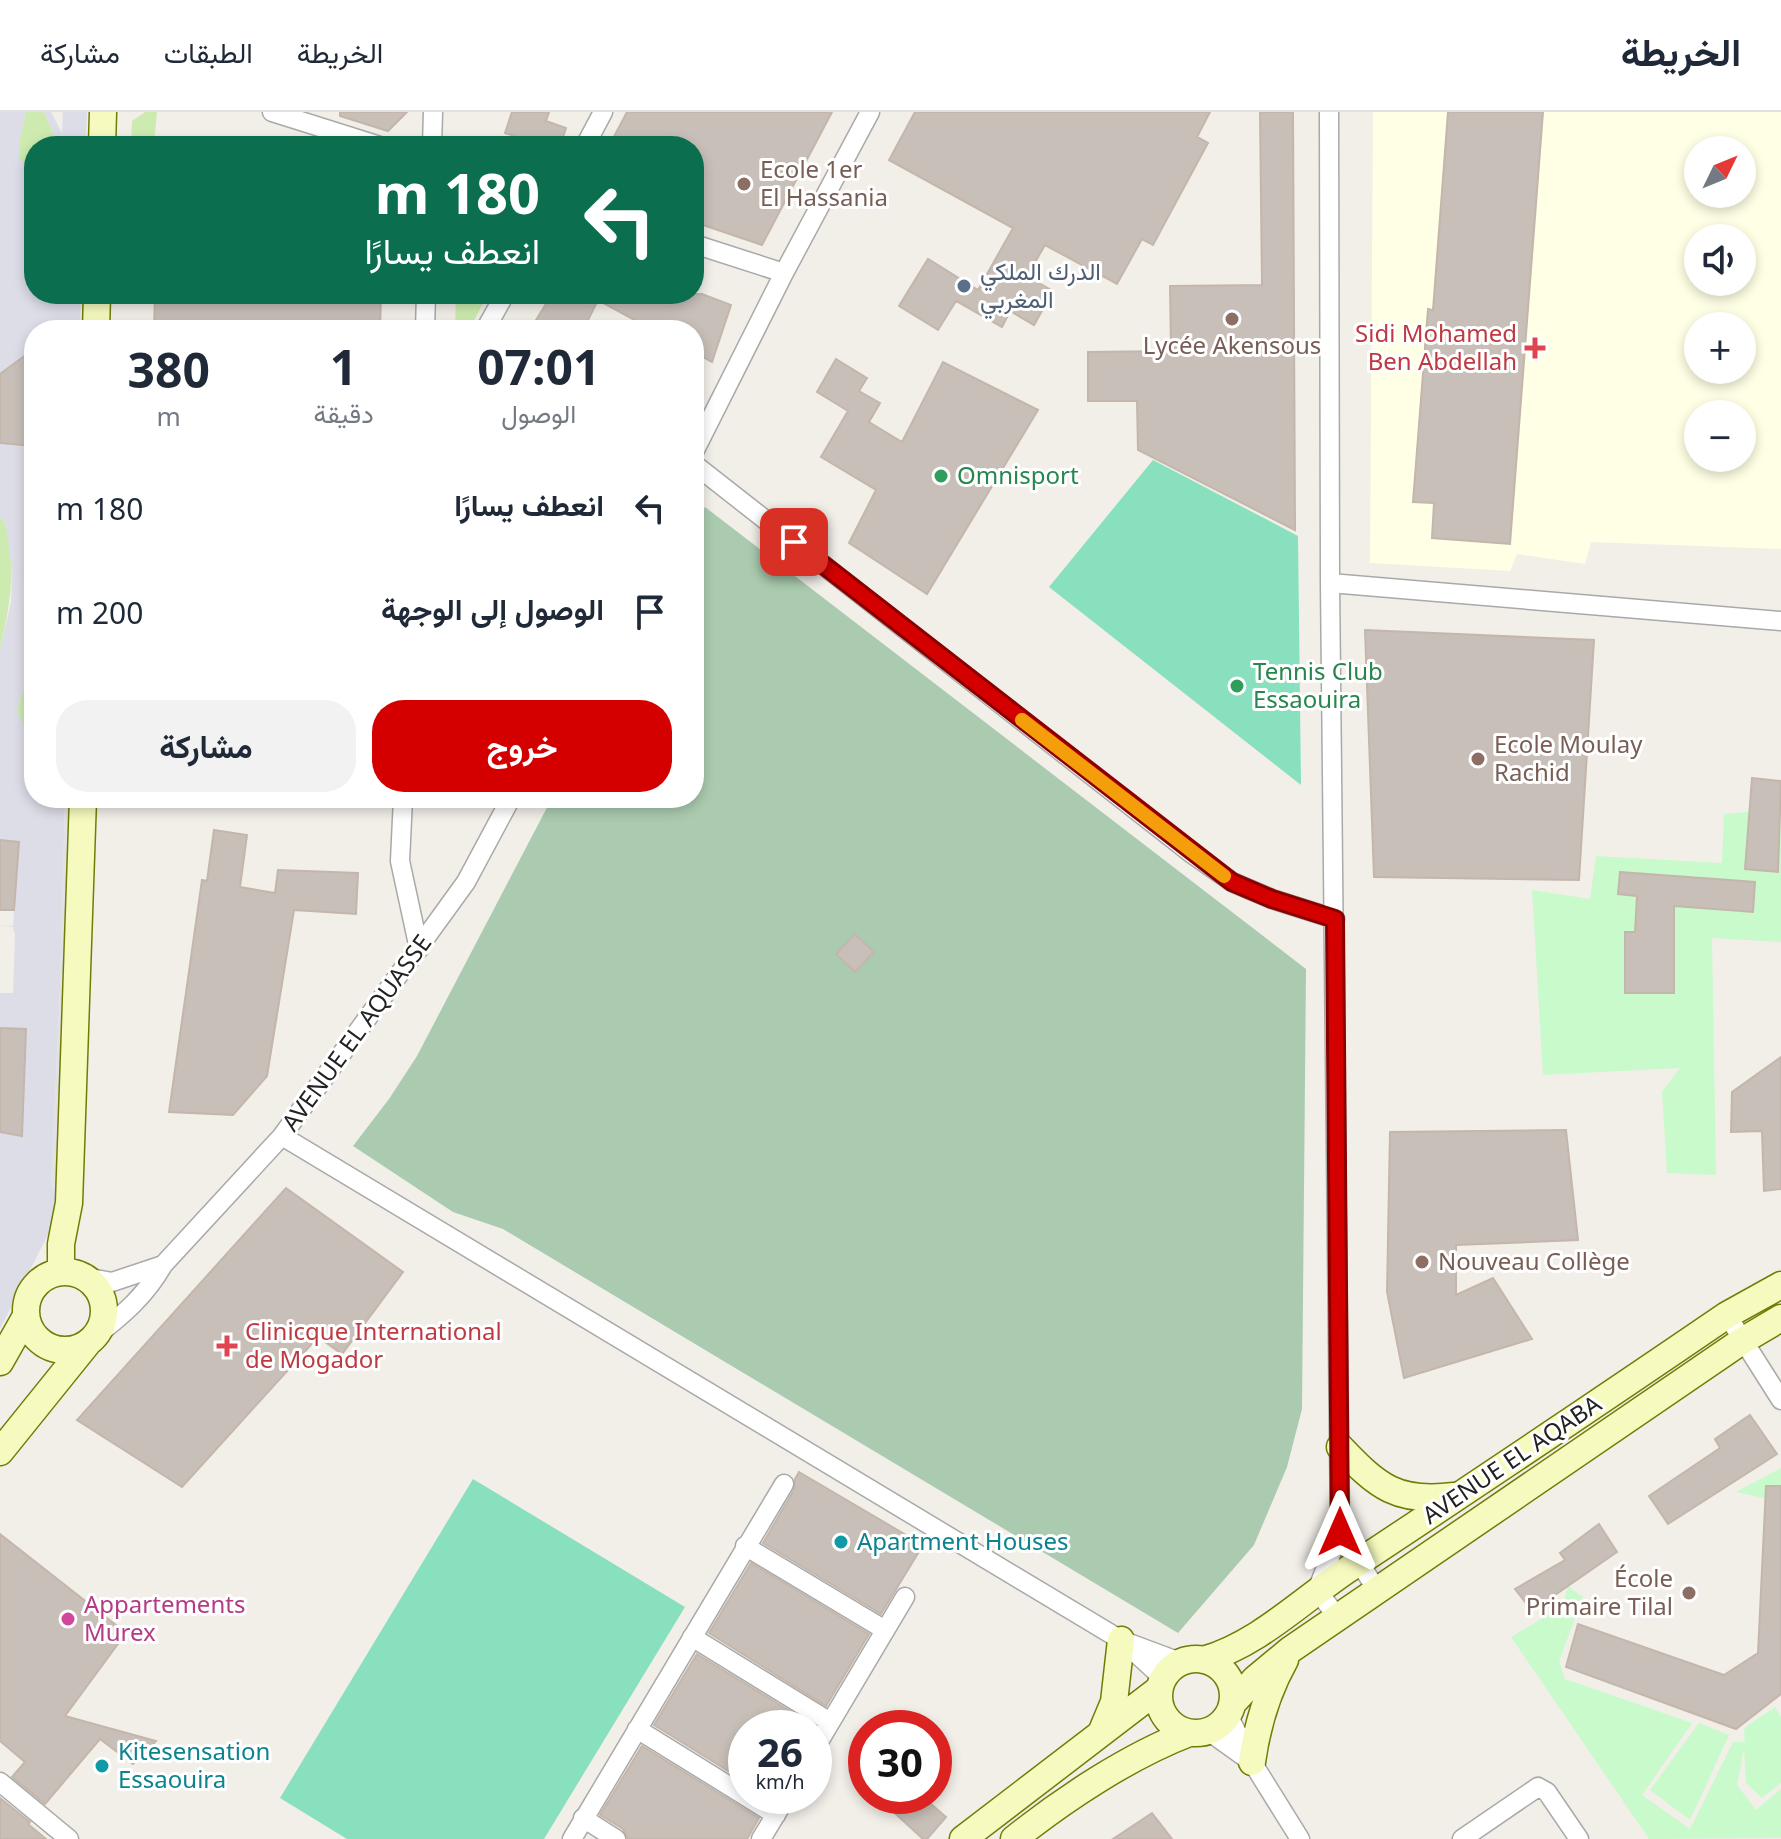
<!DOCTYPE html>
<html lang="ar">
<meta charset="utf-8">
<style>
body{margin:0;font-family:"Noto Sans",Vazirmatn,sans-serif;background:#f2f2f3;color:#1f2937;direction:rtl;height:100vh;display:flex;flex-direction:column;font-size:30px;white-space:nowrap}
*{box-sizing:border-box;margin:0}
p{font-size:26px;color:#747a83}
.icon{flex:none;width:44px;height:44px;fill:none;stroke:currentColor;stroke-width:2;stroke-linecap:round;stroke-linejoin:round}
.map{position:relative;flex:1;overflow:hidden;direction:ltr}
.side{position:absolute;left:24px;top:208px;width:680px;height:488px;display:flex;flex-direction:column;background:#fff;border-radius:32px;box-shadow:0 4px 12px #0003;direction:rtl}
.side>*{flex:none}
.top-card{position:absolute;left:24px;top:24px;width:680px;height:168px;border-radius:32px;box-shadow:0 4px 12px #0003;direction:rtl;background:#0b6e4f;color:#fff;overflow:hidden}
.needle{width:52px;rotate:47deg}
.controls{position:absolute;left:1684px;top:24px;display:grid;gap:16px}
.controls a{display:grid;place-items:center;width:72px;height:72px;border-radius:50%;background:#fff;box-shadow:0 4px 12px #0003;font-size:40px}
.speed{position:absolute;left:728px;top:1598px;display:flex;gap:16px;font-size:40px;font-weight:700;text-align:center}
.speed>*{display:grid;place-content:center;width:104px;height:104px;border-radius:50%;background:#fff;box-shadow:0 4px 12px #0003;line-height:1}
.speed small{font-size:20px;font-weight:400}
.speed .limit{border:12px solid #d22;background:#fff;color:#111}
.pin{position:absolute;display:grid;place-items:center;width:68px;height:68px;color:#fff;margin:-34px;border-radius:16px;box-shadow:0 4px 12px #0006}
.me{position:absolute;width:88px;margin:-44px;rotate:0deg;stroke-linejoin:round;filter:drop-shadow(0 0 6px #0008)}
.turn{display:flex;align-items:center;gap:28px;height:168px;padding:0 32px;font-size:36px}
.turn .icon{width:104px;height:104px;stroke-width:2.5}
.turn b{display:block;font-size:56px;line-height:68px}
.eta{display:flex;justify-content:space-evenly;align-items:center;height:136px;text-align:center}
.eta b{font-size:48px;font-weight:700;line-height:56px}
.button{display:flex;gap:16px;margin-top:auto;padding:16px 32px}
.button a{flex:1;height:92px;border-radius:32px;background:#d40000;color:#fff;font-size:32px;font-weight:700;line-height:92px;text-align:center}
.button a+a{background:#f2f2f3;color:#1f2937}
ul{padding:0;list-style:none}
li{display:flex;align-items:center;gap:24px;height:104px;padding:0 32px}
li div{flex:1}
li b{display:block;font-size:30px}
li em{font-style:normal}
header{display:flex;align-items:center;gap:48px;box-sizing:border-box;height:112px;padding:0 40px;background:#fff;border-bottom:2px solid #e0e1e3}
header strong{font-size:38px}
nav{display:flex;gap:44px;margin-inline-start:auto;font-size:28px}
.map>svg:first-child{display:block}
.education{fill:#ffffe5;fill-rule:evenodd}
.grass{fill:#cdebb0}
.cemetery{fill:#aacbaf}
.park{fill:#c8facc}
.pitch{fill:#88e0be}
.parking{fill:#e2e2e2}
.plaza{fill:#dddde8}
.building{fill:#c7bfb8;stroke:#c4b6ab;stroke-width:2}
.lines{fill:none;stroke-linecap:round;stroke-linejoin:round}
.street-casing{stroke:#a9a9a9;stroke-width:21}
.secondary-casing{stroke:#707d05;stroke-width:29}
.street{stroke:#fff;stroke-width:18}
.secondary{stroke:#f7fabf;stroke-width:26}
.route-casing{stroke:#8a0000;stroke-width:20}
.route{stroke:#d40000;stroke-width:14}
.slow{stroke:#f59e0b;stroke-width:14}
.education-dot{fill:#8d6e63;stroke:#fff;stroke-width:3}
.service-dot{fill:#5c6f8a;stroke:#fff;stroke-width:3}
.health-dot{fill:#e0444e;stroke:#fff;stroke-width:3}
.leisure-dot{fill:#2e9e5b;stroke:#fff;stroke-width:3}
.culture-dot{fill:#0f9aa8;stroke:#fff;stroke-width:3}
.hotel-dot{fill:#d1479c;stroke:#fff;stroke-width:3}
.labels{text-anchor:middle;stroke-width:6;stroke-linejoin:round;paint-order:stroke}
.education-label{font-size:24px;fill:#785e54;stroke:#fff;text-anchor:start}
.service-label{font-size:24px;fill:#4e5e75;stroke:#fff;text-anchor:start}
.health-label{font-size:24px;fill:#be3a42;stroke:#fff;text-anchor:end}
.leisure-label{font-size:24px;fill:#27864d;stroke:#fff;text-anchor:start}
.street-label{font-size:24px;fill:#222;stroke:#fff}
.culture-label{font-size:24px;fill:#0d838f;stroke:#fff;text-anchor:start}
.hotel-label{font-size:24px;fill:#b23c85;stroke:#fff;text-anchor:start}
</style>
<header>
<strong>الخريطة</strong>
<nav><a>الخريطة</a><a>الطبقات</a><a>مشاركة</a></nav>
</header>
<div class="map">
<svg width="1781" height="1727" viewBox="0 0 1781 1727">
<rect width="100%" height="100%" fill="#f2efe9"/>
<!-- education -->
<path class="education" d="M 1373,0 L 1781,0 L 1781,437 L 1591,430 L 1585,452 L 1517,442 L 1510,459 L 1370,451 ZM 1698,38 L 1742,38 L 1742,82 L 1698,82 ZM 1698,126 L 1742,126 L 1742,170 L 1698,170 ZM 1698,214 L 1742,214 L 1742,258 L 1698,258 ZM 1698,302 L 1742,302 L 1742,346 L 1698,346 Z"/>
<!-- grass -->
<path class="grass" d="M 26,0 L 44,0 L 59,34 L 34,34 L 34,55 L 19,48 L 19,30 Z
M 145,0 L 157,0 L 154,32 L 131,34 L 132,9 Z
M 456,182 L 488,182 L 469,218 L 455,218 Z
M 2,404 C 20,443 9,498 0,538 L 0,405 Z
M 34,437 L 34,625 L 26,620 L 17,598 L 26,568 L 23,461 Z"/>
<!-- cemetery -->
<path class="cemetery" d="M 705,395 L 1306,857 L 1302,1297 L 1287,1355 L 1254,1433 L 1178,1521 L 503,1117 L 453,1100 L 353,1034 L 389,987 L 417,944 L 552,686 L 694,686 L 694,415 Z"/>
<!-- park -->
<path class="park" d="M 1781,697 L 1781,830 L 1712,826 L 1716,1063 L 1667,1061 L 1662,980 L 1680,956 L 1543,963 L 1532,778 L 1590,787 L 1596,744 L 1722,751 L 1724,702 Z
M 1781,1356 L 1781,1390 L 1736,1380 Z
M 1568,1474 L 1583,1485 L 1559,1549 L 1565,1567 L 1692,1611 L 1642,1683 L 1690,1717 L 1733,1630 L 1745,1630 L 1744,1616 L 1775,1595 L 1781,1605 L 1781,1671 L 1762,1686 L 1746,1671 L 1744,1637 L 1737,1673 L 1756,1698 L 1781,1677 L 1781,1726 L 1649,1727 L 1511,1525 L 1563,1494 Z
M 1699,1611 L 1729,1623 L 1690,1708 L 1650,1678 Z"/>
<!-- pitch -->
<path class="pitch" d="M 1153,348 L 1298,424 L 1301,673 L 1049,475 Z
M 473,1367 L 685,1495 L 544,1727 L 347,1727 L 280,1686 Z"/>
<!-- parking -->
<path class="parking" d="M 65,686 L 73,686 L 59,1083 L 51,1076 L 60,875 Z"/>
<!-- plaza -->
<path class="plaza" d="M 0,0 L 26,0 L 19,30 L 19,47 L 34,55 L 34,182 L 81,182 L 80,218 L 34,218 L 34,240 L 0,262 Z
M 44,0 L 51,0 L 62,21 L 63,0 L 87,0 L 86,34 L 59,34 Z
M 0,331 L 34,334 L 34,437 L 23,461 L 26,568 L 17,598 L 26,620 L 34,625 L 34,686 L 65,686 L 60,875 L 51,1075 L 59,1083 L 58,1103 L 0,1217 L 0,1020 L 22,1023 L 26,917 L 0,916 L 0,881 L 13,881 L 15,823 L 13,815 L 0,813 L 13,814 L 19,730 L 0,728 L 0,538 L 11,490 L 12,460 L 6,413 L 0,405 Z"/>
<!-- building -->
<path class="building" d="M 340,0 L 407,0 L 388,19 L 340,4 Z
M 512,0 L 549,0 L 546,9 L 566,16 L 560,34 L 543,34 L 505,21 Z
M 627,0 L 832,0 L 762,133 L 694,110 L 694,34 L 609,34 Z
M 915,0 L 1210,0 L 1197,25 L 1208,31 L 1153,133 L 1142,127 L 1117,172 L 1045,133 L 1027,164 L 1053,179 L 1034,213 L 1010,199 L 1002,215 L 956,189 L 938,218 L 899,194 L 928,147 L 978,178 L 1013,116 L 889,48 Z
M 1260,0 L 1293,0 L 1295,418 L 1138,338 L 1137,289 L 1088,289 L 1088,240 L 1171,239 L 1170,174 L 1262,173 Z
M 1448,0 L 1543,0 L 1510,432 L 1432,426 L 1434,391 L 1413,390 L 1428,197 L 1433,198 Z
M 155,182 L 381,182 L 380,218 L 154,218 Z
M 552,182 L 702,182 L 731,193 L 712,250 L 694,240 L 694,218 L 653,218 L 598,188 L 583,218 L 530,218 Z
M 34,237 L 34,334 L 0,331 L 0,262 Z
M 836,247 L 867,266 L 859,279 L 880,291 L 869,310 L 902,330 L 943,250 L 1038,298 L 927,482 L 849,431 L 876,378 L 821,345 L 848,299 L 817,280 Z
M 1365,518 L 1594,528 L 1579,768 L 1374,765 Z
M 1752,666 L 1781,669 L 1778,760 L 1745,757 Z
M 214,718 L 247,723 L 240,775 L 275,781 L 278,758 L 358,761 L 356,802 L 294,798 L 267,964 L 233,1003 L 169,1000 L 202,768 L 207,769 Z
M 0,728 L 19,730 L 14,798 L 0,798 Z
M 1620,760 L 1755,770 L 1753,800 L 1674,794 L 1674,881 L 1625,881 L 1625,820 L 1635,820 L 1637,784 L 1618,782 Z
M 855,822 L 874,840 L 855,860 L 836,842 Z
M 0,916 L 26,917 L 22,1024 L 0,1020 Z
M 1781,945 L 1781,1077 L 1764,1079 L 1762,1019 L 1731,1020 L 1732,980 Z
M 1566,1018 L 1578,1128 L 1456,1133 L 1456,1183 L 1493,1166 L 1532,1227 L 1404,1266 L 1387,1180 L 1390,1020 Z
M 286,1076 L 403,1160 L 342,1242 L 318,1225 L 182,1375 L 77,1308 Z
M 1750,1303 L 1777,1342 L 1668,1412 L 1649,1384 L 1720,1336 L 1715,1327 Z
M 799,1360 L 923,1433 L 881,1502 L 763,1431 L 794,1378 L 795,1367 Z
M 1766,1374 L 1781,1374 L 1781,1582 L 1736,1617 L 1566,1555 L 1578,1512 L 1724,1563 L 1758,1541 Z
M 1599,1412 L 1617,1440 L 1532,1499 L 1515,1477 L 1565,1448 L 1560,1441 Z
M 0,1422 L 126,1521 L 65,1604 L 156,1629 L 133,1652 L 100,1627 L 45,1692 L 12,1665 L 25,1650 L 0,1629 Z
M 751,1451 L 869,1522 L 826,1594 L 709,1521 Z
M 697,1542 L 814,1614 L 813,1616 L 746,1616 L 746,1670 L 654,1613 Z
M 642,1634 L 759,1706 L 747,1727 L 628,1727 L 623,1717 L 600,1703 Z
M 897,1684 L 922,1684 L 946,1705 L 927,1727 L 923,1727 L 888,1695 Z
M 0,1686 L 30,1710 L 28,1712 L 46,1727 L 0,1727 Z
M 1152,1701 L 1172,1727 L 1113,1727 Z"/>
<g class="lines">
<!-- street casing -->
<g class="street-casing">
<path id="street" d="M 272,0 L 380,34
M 1329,0 L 1330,471 L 1340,1420 L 1317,1478 L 1338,1506
M 432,34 L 433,0
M 585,34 L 603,0
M 694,132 L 784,161
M 425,218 L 426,182
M 485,218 L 505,182
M 694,340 L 784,161 L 870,0
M 694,352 L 1192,742 L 1232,770 L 1272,787 L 1335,807
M 1330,471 L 1781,509
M 403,686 L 400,749 L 419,837
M 282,1024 L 1121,1528 L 1180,1550
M 85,1165 L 112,1170 L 163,1153
M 1727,1203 L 1781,1288
M 97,1223 C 124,1202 146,1183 163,1153 L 282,1024 L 466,770 L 511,686
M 1340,1420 L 1378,1480
M 745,1434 L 885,1518
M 692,1525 L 830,1610
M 1129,1535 L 1163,1566
M 1228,1603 L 1252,1650 L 1300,1727
M 637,1617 L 776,1703
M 1208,1619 L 1250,1649
M 814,1638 L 905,1485
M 0,1670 L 69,1727
M 583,1706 L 616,1727
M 572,1727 L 784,1372
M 761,1727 L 787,1684
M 1462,1727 L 1538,1675 L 1547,1680 L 1579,1727"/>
</g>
<!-- secondary casing -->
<g class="secondary-casing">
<path id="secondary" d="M 102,34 L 103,0
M 96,218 L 97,182
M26 1199a39 39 0 1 1 78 0a39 39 0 1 1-78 0Z
M 61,1160 L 61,1132 L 69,1091 L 83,686
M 0,1250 L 26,1204
M 1340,1335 C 1378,1375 1397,1391 1454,1384
M 0,1340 L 87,1232
M1159 1584a37 37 0 1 1 74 0a37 37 0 1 1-74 0Z
M 1203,1548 C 1257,1533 1301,1489 1347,1458 C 1474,1374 1601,1289 1727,1203 L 1781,1173
M 1232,1592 L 1255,1567 L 1290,1538 L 1742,1229 L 1781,1206
M 1101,1621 L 1114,1590 L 1121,1528
M 1252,1650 C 1257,1614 1267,1580 1285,1548
M 963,1727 L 1159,1577
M 1014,1727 C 1064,1687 1129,1644 1189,1621"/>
</g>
<!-- street -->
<use href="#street" class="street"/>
<!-- secondary -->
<use href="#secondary" class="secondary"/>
</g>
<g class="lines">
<!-- route casing -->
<g class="route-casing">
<path id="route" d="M 794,430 L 1232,770 L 1272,787 L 1335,807 L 1340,1420"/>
</g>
<!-- route -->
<use href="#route" class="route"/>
<!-- slow -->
<path class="slow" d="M 1022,608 L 1224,764"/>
</g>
<!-- markers -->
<g class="education-dot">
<circle cx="744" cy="72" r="8"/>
<circle cx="1232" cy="207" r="8"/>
<circle cx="1478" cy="647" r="8"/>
<circle cx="1422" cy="1150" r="8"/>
<circle cx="1689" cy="1481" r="8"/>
</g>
<circle class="service-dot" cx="964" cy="174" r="8"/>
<g class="health-dot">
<path d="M1531 224h8v8h8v8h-8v8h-8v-8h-8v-8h8z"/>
<path d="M223 1222h8v8h8v8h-8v8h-8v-8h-8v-8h8z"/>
</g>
<g class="leisure-dot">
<circle cx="941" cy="364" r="8"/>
<circle cx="1237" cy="574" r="8"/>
</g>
<g class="culture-dot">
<circle cx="841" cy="1430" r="8"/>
<circle cx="102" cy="1654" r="8"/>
</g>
<circle class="hotel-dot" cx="68" cy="1507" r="8"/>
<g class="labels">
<!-- education labels -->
<g class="education-label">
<text x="760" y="66">Ecole 1er<tspan x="760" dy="28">El Hassania</tspan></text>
<text x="1232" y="242" text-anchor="middle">Lycée Akensous</text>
<text x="1494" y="641">Ecole Moulay<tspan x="1494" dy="28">Rachid</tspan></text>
<text x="1438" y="1158">Nouveau Collège</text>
<text x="1673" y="1475" text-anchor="end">École<tspan x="1673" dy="28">Primaire Tilal</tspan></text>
</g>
<!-- service labels -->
<g class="service-label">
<text x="980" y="168">الدرك الملكي<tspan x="980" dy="28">المغربي</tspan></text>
</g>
<!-- health labels -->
<g class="health-label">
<text x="1517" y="230">Sidi Mohamed<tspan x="1517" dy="28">Ben Abdellah</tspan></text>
<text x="245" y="1228" text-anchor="start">Clinicque International<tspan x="245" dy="28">de Mogador</tspan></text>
</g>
<!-- leisure labels -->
<g class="leisure-label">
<text x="957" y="372">Omnisport</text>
<text x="1253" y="568">Tennis Club<tspan x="1253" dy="28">Essaouira</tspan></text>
</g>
<!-- street labels -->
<g class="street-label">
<text transform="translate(357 921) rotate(-54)" y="8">AVENUE EL AQUASSE</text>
<text transform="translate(1512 1348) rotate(-34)" y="8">AVENUE EL AQABA</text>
</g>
<!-- culture labels -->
<g class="culture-label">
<text x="857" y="1438">Apartment Houses</text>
<text x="118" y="1648">Kitesensation<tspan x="118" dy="28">Essaouira</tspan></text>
</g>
<!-- hotel labels -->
<g class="hotel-label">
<text x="84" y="1501">Appartements<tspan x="84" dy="28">Murex</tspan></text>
</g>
</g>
</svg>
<div class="controls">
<a><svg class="needle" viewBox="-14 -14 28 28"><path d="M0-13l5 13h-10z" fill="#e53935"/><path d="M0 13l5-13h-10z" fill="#747a83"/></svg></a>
<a><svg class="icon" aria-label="sound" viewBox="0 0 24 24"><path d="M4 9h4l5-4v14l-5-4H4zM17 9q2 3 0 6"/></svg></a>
<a>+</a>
<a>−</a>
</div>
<div class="speed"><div>26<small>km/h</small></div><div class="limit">30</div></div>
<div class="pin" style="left:794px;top:430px;background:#d93025"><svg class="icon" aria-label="arrive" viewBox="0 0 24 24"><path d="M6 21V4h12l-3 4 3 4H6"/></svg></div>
<svg class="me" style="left:1340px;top:1420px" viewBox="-20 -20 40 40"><path d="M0-17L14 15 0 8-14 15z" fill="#d40000" stroke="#fff" stroke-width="4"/></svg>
<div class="top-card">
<div class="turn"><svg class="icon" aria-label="left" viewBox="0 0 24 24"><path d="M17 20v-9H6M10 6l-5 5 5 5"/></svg><div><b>180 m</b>انعطف يسارًا</div></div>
</div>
<section class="side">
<div class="eta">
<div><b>07:01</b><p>الوصول</p></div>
<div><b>1</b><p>دقيقة</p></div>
<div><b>380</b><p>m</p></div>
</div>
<ul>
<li><svg class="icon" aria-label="left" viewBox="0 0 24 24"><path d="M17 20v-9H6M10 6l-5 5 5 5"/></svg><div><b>انعطف يسارًا</b></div><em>180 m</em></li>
<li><svg class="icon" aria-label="arrive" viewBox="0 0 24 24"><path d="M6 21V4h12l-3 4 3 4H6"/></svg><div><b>الوصول إلى الوجهة</b></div><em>200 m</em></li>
</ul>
<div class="button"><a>خروج</a><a>مشاركة</a></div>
</section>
</div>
